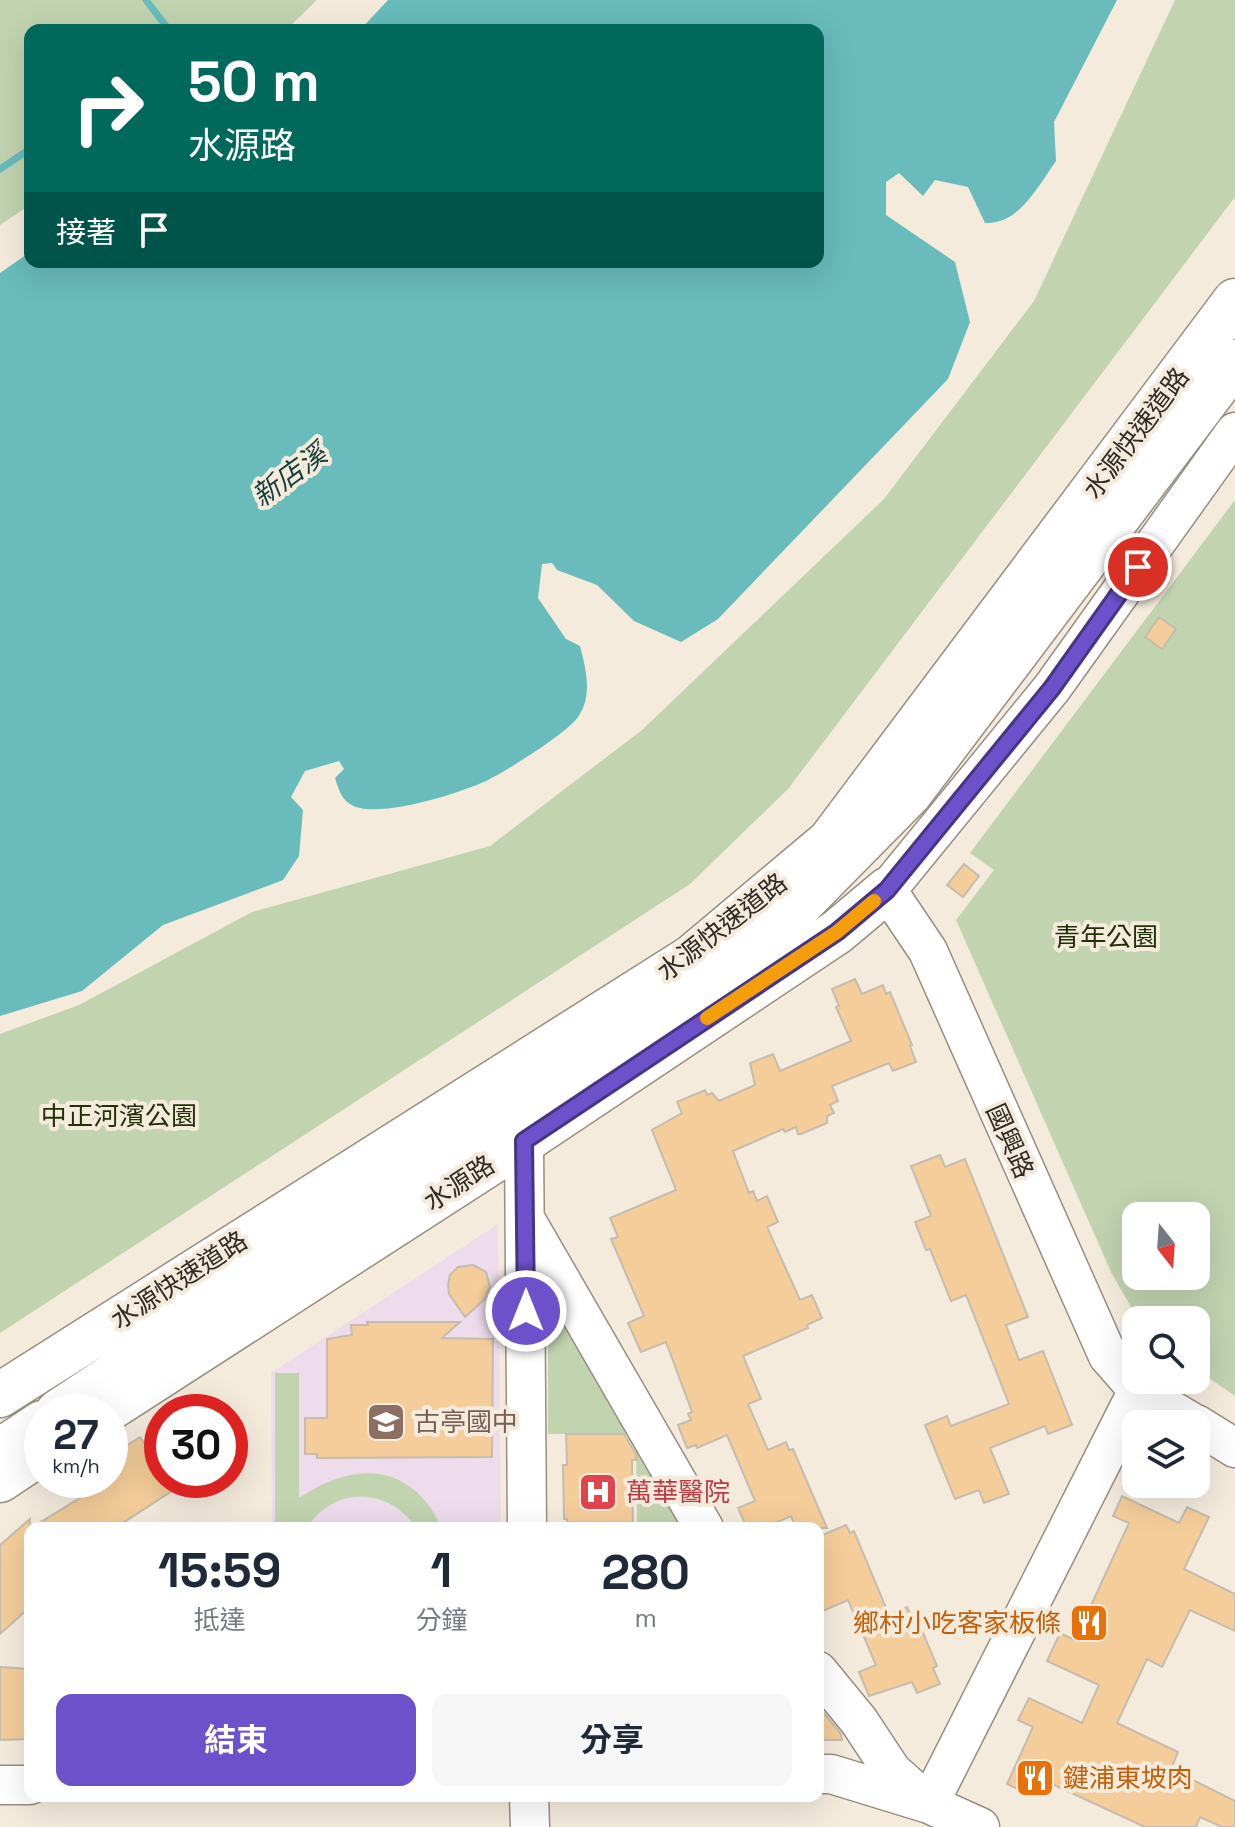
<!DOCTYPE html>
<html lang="zh-TW">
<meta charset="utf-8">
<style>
body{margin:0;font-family:"Space Grotesk","Noto Sans TC",sans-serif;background:#f6f6f7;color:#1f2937;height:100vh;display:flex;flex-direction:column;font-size:30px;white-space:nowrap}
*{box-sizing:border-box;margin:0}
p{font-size:26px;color:#747a83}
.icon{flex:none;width:44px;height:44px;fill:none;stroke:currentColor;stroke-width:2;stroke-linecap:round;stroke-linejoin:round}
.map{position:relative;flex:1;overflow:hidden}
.sheet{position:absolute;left:24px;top:1522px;width:800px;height:280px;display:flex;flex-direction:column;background:#fff;border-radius:16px;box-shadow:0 8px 32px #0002}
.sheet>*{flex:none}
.banner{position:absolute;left:24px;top:24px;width:800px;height:244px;border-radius:16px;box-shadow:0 8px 32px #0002;background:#00695c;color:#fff;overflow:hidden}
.needle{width:52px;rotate:163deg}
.tools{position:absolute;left:1122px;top:1202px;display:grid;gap:16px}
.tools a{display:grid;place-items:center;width:88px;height:88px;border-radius:16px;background:#fff;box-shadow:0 8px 32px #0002;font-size:40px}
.speed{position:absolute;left:24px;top:1394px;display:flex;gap:16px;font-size:40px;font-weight:700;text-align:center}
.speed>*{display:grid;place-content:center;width:104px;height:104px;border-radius:50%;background:#fff;box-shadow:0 8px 32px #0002;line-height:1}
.speed small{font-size:20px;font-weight:400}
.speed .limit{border:12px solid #d22;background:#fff;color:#111}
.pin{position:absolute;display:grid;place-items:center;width:68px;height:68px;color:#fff;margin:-34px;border:4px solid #fff;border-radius:50%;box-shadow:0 2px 8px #0007}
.me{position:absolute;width:88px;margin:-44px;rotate:0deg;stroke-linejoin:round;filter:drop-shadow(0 0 6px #0008)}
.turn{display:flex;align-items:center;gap:28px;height:168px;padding:0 32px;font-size:36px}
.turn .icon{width:104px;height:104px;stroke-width:2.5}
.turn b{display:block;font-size:56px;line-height:68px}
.then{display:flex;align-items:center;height:76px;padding:0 32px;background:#0003;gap:16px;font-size:30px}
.eta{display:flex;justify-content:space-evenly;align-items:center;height:136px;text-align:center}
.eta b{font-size:48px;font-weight:700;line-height:56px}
.primary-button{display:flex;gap:16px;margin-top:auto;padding:16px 32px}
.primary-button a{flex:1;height:92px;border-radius:16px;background:#6c51ca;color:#fff;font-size:32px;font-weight:700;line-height:92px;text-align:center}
.primary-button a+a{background:#f6f6f7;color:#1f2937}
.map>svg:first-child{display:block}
.education{fill:#eedcec}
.green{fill:#c2d3b0;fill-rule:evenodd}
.water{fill:#69bbbc}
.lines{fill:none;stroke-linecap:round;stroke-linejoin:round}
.stream{stroke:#69bbbc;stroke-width:7}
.building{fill:#f4cd9a;stroke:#c5bcaf;stroke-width:2}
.minor-casing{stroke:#978e82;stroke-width:41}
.major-casing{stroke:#978e82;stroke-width:47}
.highway-casing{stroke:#978e82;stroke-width:47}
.minor{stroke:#fff;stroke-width:38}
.major{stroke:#fff;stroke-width:44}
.highway{stroke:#fff;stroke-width:44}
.route-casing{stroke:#463583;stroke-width:20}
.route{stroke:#6c51ca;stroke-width:14}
.slow{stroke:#f59e0b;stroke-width:14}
.labels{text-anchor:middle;stroke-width:8;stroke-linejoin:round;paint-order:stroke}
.street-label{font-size:26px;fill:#2f2b26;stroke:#f5ebdd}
.park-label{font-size:26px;fill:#223108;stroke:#f5ebdd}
.education-label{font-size:26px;fill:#785e54;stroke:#f5ebdd;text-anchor:start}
.health-label{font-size:26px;fill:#be3a42;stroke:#f5ebdd;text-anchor:start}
.food-label{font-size:26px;fill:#c56008;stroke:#f5ebdd;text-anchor:end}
.water-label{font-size:28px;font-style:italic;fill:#163d3e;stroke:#f5ebdd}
</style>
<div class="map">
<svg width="1235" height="1827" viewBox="0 0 1235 1827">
<rect width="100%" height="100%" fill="#f5ebdd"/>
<!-- education -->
<path class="education" d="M 498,1224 L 501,1528 L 272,1528 L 271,1373 Z"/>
<!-- green -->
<path class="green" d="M 0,0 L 317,0 L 286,30 L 30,30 L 30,205 L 0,225 Z
M 1175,0 L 1235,0 L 1235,197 L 788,789 L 690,884 L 0,1333 L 0,1034 L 79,1005 L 252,912 L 490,846 L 642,730 L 884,499 L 1034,301 Z
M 1235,500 L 1235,1396 L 1196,1369 L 1196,1320 L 1142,1320 L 1131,1307 L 1111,1272 L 956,920 L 994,870 L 970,853 ZM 1136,1216 L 1196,1216 L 1196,1276 L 1136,1276 Z
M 548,1286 L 633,1433 L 548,1434 Z
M 275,1373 L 299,1373 L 299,1498 C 353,1461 411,1461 442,1528 L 416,1528 C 389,1487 333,1486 307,1528 L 275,1528 Z
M 636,1439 L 693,1528 L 637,1528 Z"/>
<!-- water -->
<path class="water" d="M 388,0 L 1117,0 L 1054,122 L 1056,161 C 1038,186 1019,225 985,223 L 968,187 L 935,180 L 923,196 L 899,173 L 886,182 L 886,215 L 955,262 L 970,322 L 948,379 L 718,619 L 681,642 L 634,621 L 597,585 L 557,570 L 552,563 L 542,564 L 538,598 L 566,639 L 580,646 C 586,669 593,696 578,717 C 566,734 506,771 486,781 C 460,793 374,821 350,804 C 341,799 338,787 335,778 L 344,769 L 339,761 L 305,771 L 291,797 L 303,810 L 299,856 L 283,880 L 163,925 L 82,991 L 0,1016 L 0,273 L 30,252 L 30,262 L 818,262 L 818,30 L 360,30 Z"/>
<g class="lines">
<!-- stream -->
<path class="stream" d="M 146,0 L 169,30
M 0,169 L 30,149"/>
</g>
<!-- building -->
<path class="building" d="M 1159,617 L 1176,629 L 1162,649 L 1145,637 Z
M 964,864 L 979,876 L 963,897 L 947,885 Z
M 855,979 L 862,994 L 883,985 L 886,994 L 890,992 L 912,1045 L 910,1046 L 916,1062 L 893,1071 L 889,1063 L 832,1086 L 838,1101 L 830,1105 L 834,1113 L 827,1116 L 827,1123 L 801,1134 L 798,1134 L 796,1127 L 785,1132 L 783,1129 L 733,1151 L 749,1193 L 753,1191 L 757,1201 L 767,1196 L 778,1222 L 767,1227 L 800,1300 L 812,1295 L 822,1318 L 807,1325 L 808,1328 L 743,1356 L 761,1399 L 748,1404 L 768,1450 L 786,1442 L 789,1450 L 793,1449 L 827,1528 L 796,1528 L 791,1516 L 764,1528 L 747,1528 L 738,1508 L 755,1501 L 727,1435 L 697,1448 L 696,1445 L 687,1448 L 678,1425 L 691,1420 L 688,1414 L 692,1412 L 666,1342 L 641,1352 L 628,1323 L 644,1316 L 611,1239 L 618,1237 L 610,1218 L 676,1190 L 652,1130 L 682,1113 L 677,1102 L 705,1090 L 707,1095 L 712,1093 L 719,1101 L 755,1085 L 750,1063 L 773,1054 L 780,1071 L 851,1041 L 836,1007 L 839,1006 L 832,989 Z
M 940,1155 L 945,1167 L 965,1159 L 1028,1317 L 1006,1325 L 1019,1360 L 1043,1351 L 1072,1425 L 1048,1434 L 1045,1426 L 990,1448 L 1009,1494 L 984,1503 L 979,1490 L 955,1499 L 925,1425 L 947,1416 L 951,1426 L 1009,1404 L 966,1295 L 951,1301 L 930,1249 L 926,1250 L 915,1222 L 931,1216 L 911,1166 Z
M 473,1265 L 486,1272 L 490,1287 L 484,1300 L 465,1317 L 449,1294 L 448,1285 L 450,1275 L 458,1267 Z
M 367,1322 L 460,1322 L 442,1338 L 493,1339 L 492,1457 L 317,1458 L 317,1454 L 305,1454 L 305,1418 L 327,1418 L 327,1339 L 352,1335 L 351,1325 L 368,1325 Z
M 566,1434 L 624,1434 L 636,1454 L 636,1460 L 632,1460 L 633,1528 L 567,1528 L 567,1519 L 564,1519 L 563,1465 L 567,1465 Z
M 162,1436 L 162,1480 L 189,1480 L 115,1528 L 31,1528 L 88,1493 L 93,1480 L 110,1480 L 110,1456 L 140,1437 L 146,1446 Z
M 1122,1496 L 1179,1523 L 1187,1507 L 1209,1517 L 1184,1569 L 1235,1594 L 1235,1631 L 1190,1610 L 1162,1667 L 1147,1659 L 1117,1723 L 1178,1752 L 1171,1769 L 1235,1801 L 1235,1827 L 1222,1827 L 1200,1817 L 1196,1827 L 1145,1827 L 1039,1778 L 1030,1795 L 1007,1784 L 1033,1727 L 1018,1720 L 1029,1698 L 1082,1723 L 1099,1685 L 1047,1661 L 1060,1633 L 1075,1640 L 1129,1523 L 1113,1516 Z
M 30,1519 L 30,1607 L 0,1634 L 0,1545 Z
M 846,1525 L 850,1533 L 854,1531 L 889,1615 L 907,1607 L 911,1616 L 915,1614 L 937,1666 L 933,1668 L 940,1684 L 917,1693 L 912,1682 L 869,1696 L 859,1672 L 876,1665 L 848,1600 L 818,1613 L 818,1537 Z
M 0,1667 L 30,1669 L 30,1739 L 0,1740 Z
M 818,1706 L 841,1734 L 842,1740 L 818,1740 Z"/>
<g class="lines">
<!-- minor casing -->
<g class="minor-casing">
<path id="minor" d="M 524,1141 L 527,1528
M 527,1222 L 704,1528
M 1195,1424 L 1138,1390 L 1108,1356 L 928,951 L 887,890 L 1052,688 L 1235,432
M 1196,1424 L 1235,1448
M 818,1671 L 859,1721 L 892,1771 L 929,1804
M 818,1774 L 831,1774 L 929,1804 L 980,1827
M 0,1785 L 30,1785
M 529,1796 L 530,1827
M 929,1804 L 1138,1390"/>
</g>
<!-- major casing -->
<g class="major-casing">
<path id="major" d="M 104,1412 L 524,1141 L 837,932 L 887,890
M 0,1480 L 42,1452"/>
</g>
<!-- highway casing -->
<g class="highway-casing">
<path id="highway" d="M 0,1395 L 692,957 L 830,841 L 1235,301
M 58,1412 L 756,949 L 910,793 L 1235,362
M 0,1451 L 42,1423"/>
</g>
<!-- minor -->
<use href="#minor" class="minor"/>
<!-- major -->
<use href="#major" class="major"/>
<!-- highway -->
<use href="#highway" class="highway"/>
</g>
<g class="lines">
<!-- route casing -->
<g class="route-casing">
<path id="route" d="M 526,1311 L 524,1141 L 837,932 L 887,890 L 1052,688 L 1138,567"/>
</g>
<!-- route -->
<use href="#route" class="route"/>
<!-- slow -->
<path class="slow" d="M 707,1018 L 837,932 L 874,901"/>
</g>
<!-- icons -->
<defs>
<g id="school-square" transform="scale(2)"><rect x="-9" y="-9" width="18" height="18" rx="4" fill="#8d6e63" stroke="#f5ebdd"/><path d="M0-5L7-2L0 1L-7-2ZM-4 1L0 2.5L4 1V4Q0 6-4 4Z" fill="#fff"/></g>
<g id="hospital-square" transform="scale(2)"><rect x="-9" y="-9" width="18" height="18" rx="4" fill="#e0444e" stroke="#f5ebdd"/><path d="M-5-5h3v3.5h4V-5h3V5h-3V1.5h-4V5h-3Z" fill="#fff"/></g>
<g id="restaurant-square" transform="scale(2)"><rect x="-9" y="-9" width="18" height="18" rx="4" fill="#e8710a" stroke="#f5ebdd"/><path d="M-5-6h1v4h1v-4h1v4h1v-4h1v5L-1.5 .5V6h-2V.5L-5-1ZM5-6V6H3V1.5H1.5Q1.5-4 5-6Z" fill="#fff"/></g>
</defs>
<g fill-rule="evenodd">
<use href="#school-square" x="386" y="1422"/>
<use href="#hospital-square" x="598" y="1492"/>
<use href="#restaurant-square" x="1089" y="1623"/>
<use href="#restaurant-square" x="1035" y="1778"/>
</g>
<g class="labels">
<!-- street labels -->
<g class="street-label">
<text transform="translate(1136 433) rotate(-53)" y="9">水源快速道路</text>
<text transform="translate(722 927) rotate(-38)" y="9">水源快速道路</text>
<text transform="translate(1010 1141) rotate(66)" y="9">國興路</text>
<text transform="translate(459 1183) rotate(-33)" y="9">水源路</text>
<text transform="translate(179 1280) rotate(-33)" y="9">水源快速道路</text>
</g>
<!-- park labels -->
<g class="park-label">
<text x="1106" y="946">青年公園</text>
<text x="119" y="1125">中正河濱公園</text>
</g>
<!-- education labels -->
<g class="education-label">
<text x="414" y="1431">古亭國中</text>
</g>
<!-- health labels -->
<g class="health-label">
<text x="626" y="1501">萬華醫院</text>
</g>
<!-- food labels -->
<g class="food-label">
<text x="1061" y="1632">鄉村小吃客家板條</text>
<text x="1063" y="1787" text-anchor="start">鍵浦東坡肉</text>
</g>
<!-- water labels -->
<g class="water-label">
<text transform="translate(289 475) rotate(-36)" y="10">新店溪</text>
</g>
</g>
</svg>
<div class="tools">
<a><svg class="needle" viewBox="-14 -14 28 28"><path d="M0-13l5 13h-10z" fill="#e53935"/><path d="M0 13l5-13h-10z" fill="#747a83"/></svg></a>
<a><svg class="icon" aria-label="search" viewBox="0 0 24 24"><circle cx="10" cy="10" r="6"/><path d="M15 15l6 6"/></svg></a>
<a><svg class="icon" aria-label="layers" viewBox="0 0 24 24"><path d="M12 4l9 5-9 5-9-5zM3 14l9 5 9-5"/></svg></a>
</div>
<div class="speed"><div>27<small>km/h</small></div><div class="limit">30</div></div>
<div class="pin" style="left:1138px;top:567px;background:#d93025"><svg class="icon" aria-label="arrive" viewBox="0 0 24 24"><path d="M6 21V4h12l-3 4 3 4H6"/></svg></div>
<svg class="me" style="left:526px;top:1311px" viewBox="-20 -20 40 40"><circle r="17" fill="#6c51ca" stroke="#fff" stroke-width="3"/><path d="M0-11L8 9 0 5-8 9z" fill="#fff"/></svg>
<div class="banner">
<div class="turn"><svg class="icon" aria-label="right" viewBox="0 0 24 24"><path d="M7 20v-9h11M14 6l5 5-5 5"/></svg><div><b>50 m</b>水源路</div></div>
<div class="then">接著<svg class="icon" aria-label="arrive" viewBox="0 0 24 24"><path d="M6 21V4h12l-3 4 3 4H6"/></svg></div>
</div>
<section class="sheet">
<div class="eta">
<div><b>15:59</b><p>抵達</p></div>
<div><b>1</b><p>分鐘</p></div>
<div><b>280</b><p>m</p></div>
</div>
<div class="primary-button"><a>結束</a><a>分享</a></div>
</section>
</div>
